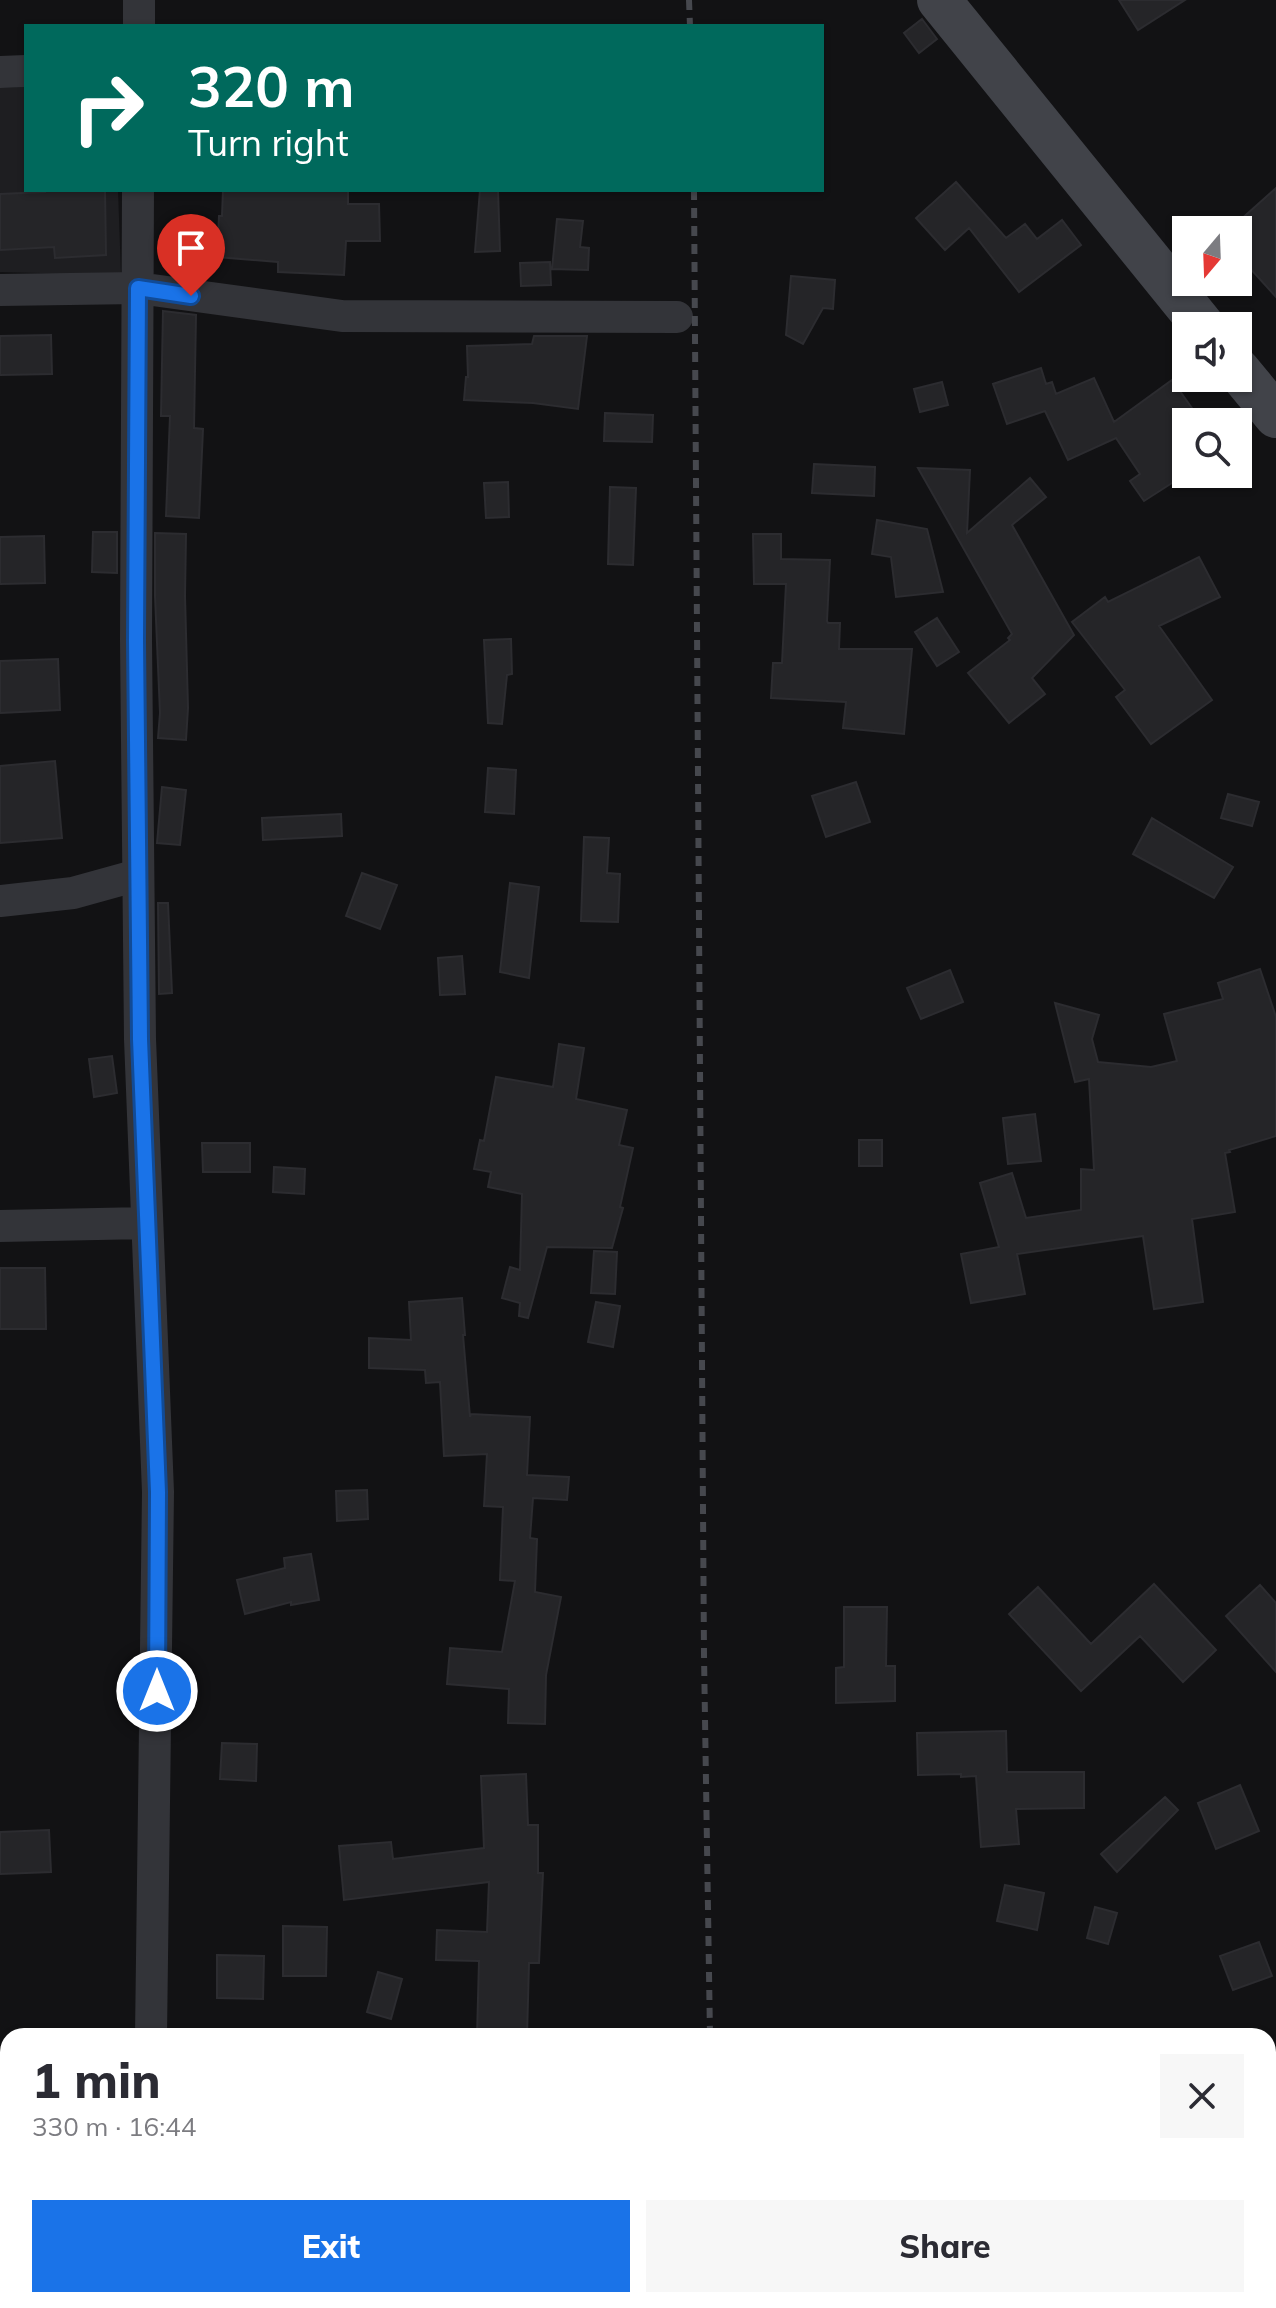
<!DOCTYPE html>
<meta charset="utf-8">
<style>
body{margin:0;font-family:Mulish,sans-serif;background:#f7f7f7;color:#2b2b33;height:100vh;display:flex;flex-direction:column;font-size:30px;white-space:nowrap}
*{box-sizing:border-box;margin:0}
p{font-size:26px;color:#7c7c81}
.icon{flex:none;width:44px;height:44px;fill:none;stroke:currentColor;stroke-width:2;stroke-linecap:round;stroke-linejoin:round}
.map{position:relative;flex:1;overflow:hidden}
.drawer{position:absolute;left:0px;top:2028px;width:1276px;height:280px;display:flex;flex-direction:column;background:#fff;border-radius:24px 24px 0 0;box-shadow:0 2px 6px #0004}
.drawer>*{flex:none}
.banner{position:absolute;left:24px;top:24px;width:800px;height:168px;border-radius:0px;box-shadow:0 2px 6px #0004;background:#00695c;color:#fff;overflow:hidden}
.needle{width:52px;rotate:199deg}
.controls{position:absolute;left:1172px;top:216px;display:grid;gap:16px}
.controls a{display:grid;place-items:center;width:80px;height:80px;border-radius:0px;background:#fff;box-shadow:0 2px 6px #0004;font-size:40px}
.pin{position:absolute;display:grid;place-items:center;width:68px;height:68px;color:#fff;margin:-82px -34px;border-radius:50% 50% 50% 0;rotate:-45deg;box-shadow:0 0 8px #0007}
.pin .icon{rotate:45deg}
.me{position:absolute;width:88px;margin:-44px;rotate:0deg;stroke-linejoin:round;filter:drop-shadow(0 0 6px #0008)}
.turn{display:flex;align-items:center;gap:28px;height:168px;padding:0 32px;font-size:36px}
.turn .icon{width:104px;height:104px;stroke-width:2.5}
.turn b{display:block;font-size:56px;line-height:68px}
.round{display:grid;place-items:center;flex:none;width:84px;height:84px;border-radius:0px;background:#f7f7f7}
.summary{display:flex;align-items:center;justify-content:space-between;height:136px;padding:0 32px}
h1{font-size:48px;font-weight:800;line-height:60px}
.action{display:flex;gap:16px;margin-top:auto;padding:16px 32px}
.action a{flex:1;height:92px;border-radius:0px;background:#1a73e8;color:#fff;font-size:32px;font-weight:800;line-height:92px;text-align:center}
.action a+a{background:#f7f7f7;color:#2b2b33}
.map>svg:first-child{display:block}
.built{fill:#1e1e21}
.building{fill:#252528;stroke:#2c2c30;stroke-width:2}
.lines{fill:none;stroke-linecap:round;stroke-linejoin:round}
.street{stroke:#333439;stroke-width:32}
.secondary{stroke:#414349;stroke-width:44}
.rail{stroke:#46484e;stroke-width:6;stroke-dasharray:10 8;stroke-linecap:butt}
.route-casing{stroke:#114b97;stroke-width:20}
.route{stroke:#1a73e8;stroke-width:14}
</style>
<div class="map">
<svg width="1276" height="2308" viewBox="0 0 1276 2308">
<rect width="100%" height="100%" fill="#121214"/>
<!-- built -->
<path class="built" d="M 26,87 L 26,190 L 118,190 L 121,275 L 0,272 L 0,88 Z"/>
<!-- building -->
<path class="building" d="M 1119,0 L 1185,0 L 1138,30 Z
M 922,19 L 937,39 L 919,53 L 904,33 Z
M 956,182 L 1006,238 L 1025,224 L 1037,239 L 1062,220 L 1081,245 L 1019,292 L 969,228 L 945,250 L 916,218 Z
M 1276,188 L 1276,297 L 1238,255 L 1238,222 Z
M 45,190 L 105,190 L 106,255 L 55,258 L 54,247 L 0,250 L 0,194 L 45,192 Z
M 223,190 L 348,190 L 348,204 L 379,204 L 380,241 L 346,241 L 344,275 L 278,272 L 278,262 L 217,257 L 219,216 L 222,216 Z
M 480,190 L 498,190 L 500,251 L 475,252 Z
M 557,219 L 583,221 L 580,247 L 589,248 L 588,270 L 552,269 Z
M 550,262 L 551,285 L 521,286 L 520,263 Z
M 791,276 L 835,280 L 833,309 L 823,308 L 803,344 L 786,335 Z
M 163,311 L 196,315 L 194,428 L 203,429 L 199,518 L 166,516 L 170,416 L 161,416 Z
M 51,335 L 52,374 L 0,375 L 0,336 Z
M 534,336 L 587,336 L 578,409 L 533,403 L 464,400 L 466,377 L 468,377 L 467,346 L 532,344 Z
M 1041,368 L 1046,384 L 1052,382 L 1056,394 L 1094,378 L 1114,422 L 1172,380 L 1199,418 L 1194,422 L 1186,422 L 1186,474 L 1144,501 L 1130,481 L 1140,474 L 1116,438 L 1068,460 L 1045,411 L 1007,424 L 993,384 Z
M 942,382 L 948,405 L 920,412 L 914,389 Z
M 605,413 L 653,415 L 652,442 L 604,441 Z
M 814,464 L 875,467 L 874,496 L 812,493 Z
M 918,468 L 970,470 L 967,533 L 1030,478 L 1046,497 L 1012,525 L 1074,635 L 1032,678 L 1045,694 L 1009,723 L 968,673 L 1010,640 L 1008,638 L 1012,634 Z
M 508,482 L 509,517 L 486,518 L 484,483 Z
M 610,487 L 636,488 L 633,565 L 608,564 Z
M 877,520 L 927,529 L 943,592 L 896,597 L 891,557 L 872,554 Z
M 93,532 L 117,532 L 117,573 L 92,572 Z
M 155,533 L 186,534 L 185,596 L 188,708 L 186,740 L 158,738 L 160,713 L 155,596 Z
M 753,534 L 781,534 L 781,559 L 830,560 L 827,621 L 828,623 L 840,623 L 839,649 L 912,649 L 904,734 L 843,728 L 846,702 L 771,698 L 773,663 L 782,663 L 786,584 L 754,584 Z
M 44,536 L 45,583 L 0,584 L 0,537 Z
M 1199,557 L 1220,597 L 1159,626 L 1212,700 L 1151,744 L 1116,697 L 1125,690 L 1072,622 L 1105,597 L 1108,602 Z
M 937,618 L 959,652 L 937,666 L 915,632 Z
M 511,639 L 512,674 L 507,675 L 502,724 L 488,723 L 484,640 Z
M 58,659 L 60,710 L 0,713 L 0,661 Z
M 55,761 L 62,838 L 0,843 L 0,766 Z
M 488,768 L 516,770 L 514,814 L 485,812 Z
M 856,782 L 870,822 L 826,837 L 812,796 Z
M 162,787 L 186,790 L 180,845 L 157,843 Z
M 1228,794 L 1259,802 L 1252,826 L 1221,818 Z
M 341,814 L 342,836 L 263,840 L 262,818 Z
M 1152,818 L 1233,867 L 1214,898 L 1133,854 Z
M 584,837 L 609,838 L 607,873 L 620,874 L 618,922 L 581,921 Z
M 362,873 L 397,885 L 380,929 L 346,916 Z
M 510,883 L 539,887 L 529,978 L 500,972 Z
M 158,903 L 168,903 L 172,993 L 159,994 Z
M 462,956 L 465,994 L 440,995 L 438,958 Z
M 1260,969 L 1276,1017 L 1276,1136 L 1229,1150 L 1230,1152 L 1225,1153 L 1235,1212 L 1192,1219 L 1203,1302 L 1154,1309 L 1143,1236 L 1017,1254 L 1025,1294 L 971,1303 L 961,1254 L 999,1247 L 980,1183 L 1012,1173 L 1026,1218 L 1081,1210 L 1081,1169 L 1094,1170 L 1089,1079 L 1075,1082 L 1055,1003 L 1099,1015 L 1092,1039 L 1098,1062 L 1151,1067 L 1177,1061 L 1164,1014 L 1223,999 L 1218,983 Z
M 950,970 L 963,1002 L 921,1019 L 907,988 Z
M 559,1044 L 584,1048 L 576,1099 L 627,1110 L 619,1145 L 633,1148 L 620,1207 L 623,1208 L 612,1248 L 547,1247 L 528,1318 L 519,1316 L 520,1303 L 502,1298 L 510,1267 L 520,1270 L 522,1194 L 488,1187 L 491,1172 L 474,1169 L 480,1140 L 484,1141 L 496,1077 L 553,1087 Z
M 112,1056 L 117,1093 L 94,1097 L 89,1059 Z
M 1035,1114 L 1041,1161 L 1008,1164 L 1003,1118 Z
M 859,1140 L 882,1140 L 882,1166 L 859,1166 Z
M 202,1143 L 250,1143 L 250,1172 L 203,1172 Z
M 274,1167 L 305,1169 L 304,1194 L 273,1192 Z
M 594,1251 L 617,1252 L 615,1294 L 591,1293 Z
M 0,1268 L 45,1268 L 46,1329 L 0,1329 Z
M 462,1298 L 465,1335 L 463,1335 L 470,1417 L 471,1414 L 530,1417 L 527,1475 L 569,1477 L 567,1500 L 533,1498 L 530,1538 L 537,1539 L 535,1592 L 561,1597 L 546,1675 L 545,1724 L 508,1723 L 509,1689 L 447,1684 L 450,1648 L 502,1652 L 515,1581 L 500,1580 L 503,1507 L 484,1506 L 487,1454 L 444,1456 L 440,1382 L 426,1383 L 425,1370 L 369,1368 L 369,1338 L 411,1340 L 409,1302 Z
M 596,1302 L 620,1306 L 613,1347 L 588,1342 Z
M 367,1490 L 368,1519 L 337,1521 L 336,1491 Z
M 311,1554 L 319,1600 L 291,1605 L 291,1602 L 245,1614 L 237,1580 L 285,1568 L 284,1558 Z
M 1154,1584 L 1216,1650 L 1183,1682 L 1140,1636 L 1081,1691 L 1009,1614 L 1038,1587 L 1091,1644 Z
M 1260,1585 L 1276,1603 L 1276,1672 L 1226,1616 Z
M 844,1607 L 887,1607 L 886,1666 L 895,1666 L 895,1701 L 836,1703 L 836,1668 L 844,1667 Z
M 1006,1731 L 1007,1772 L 1084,1772 L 1084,1808 L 1016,1809 L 1019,1844 L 981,1847 L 976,1776 L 961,1777 L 961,1774 L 918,1775 L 917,1733 Z
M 222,1743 L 257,1744 L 256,1781 L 220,1779 Z
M 526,1774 L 528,1825 L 538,1825 L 538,1873 L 543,1873 L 539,1963 L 529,1963 L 527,2036 L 477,2036 L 479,1961 L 436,1960 L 437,1930 L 487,1932 L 489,1882 L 344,1900 L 339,1846 L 391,1842 L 393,1859 L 484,1848 L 481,1776 Z
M 1240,1785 L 1259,1831 L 1216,1849 L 1198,1803 Z
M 1165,1797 L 1178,1810 L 1117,1872 L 1101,1854 Z
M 49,1830 L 51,1872 L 0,1874 L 0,1832 Z
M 1005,1885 L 1044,1893 L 1037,1930 L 997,1921 Z
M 1095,1907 L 1117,1913 L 1108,1944 L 1087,1938 Z
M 283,1926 L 327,1927 L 326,1976 L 283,1976 Z
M 1259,1942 L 1272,1976 L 1233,1990 L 1220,1956 Z
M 217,1955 L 264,1956 L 263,1999 L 217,1998 Z
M 378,1972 L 402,1979 L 391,2019 L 367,2012 Z"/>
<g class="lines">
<!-- street -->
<path class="street" d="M 139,26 L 139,0
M 0,72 L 26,71
M 138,190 L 136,640 L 140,1039 L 158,1492 L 151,2036
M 0,290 L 138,288 L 342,316 L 677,317
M 0,901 L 73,893 L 138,875
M 0,1226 L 146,1223
M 147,2308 L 147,2300"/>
<!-- secondary -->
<path class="secondary" d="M 939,0 L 1203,326
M 1238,370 L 1276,416"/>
<!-- rail -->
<path class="rail" d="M 689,0 L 690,26
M 694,190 L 704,1655 L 710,2036
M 714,2300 L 714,2308"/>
</g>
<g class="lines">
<!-- route casing -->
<g class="route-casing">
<path id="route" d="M 157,1691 L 158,1492 L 140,1039 L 136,640 L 138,288 L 191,296"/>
</g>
<!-- route -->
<use href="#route" class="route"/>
</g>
</svg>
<div class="controls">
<a><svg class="needle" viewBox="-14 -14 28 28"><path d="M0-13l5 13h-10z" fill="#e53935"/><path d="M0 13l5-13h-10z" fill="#7c7c81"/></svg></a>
<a><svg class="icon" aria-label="sound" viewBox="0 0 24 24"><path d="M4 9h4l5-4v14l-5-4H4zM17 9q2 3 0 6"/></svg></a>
<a><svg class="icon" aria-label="search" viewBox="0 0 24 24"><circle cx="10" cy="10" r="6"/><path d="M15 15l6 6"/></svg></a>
</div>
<div class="pin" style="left:191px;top:296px;background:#d93025"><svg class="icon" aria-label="arrive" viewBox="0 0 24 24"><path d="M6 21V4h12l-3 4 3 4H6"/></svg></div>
<svg class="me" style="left:157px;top:1691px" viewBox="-20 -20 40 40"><circle r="17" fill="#1a73e8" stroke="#fff" stroke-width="3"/><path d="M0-11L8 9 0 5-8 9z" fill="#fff"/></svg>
<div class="banner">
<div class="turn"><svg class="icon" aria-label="right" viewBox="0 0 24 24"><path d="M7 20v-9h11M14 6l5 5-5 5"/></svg><div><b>320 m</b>Turn right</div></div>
</div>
<section class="drawer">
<div class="summary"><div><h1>1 min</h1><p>330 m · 16:44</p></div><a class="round"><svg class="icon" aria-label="close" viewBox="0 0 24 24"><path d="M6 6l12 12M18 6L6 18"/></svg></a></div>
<div class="action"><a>Exit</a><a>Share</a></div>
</section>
</div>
